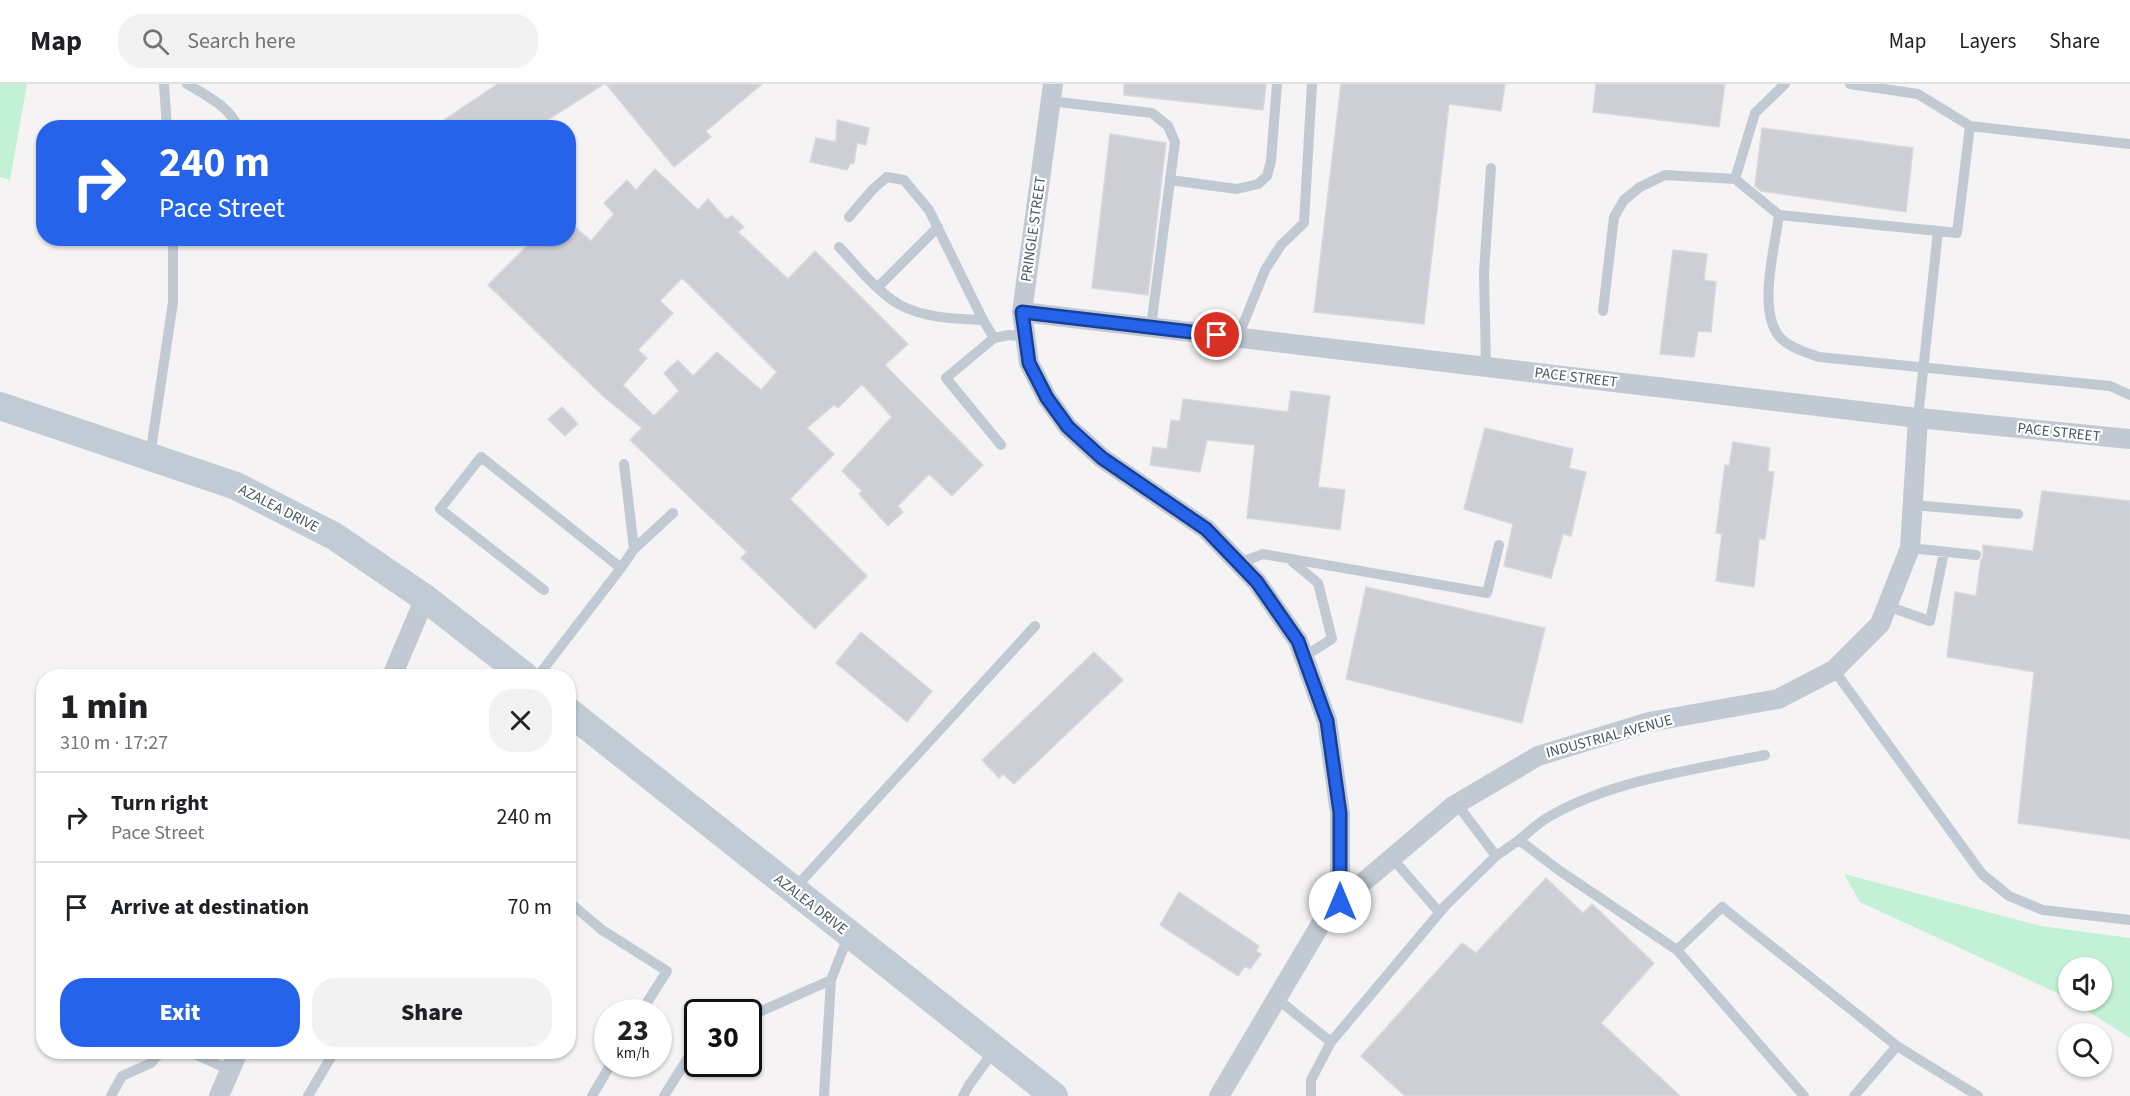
<!DOCTYPE html>
<meta charset="utf-8">
<style>
body{margin:0;font-family:"Source Sans 3",sans-serif;background:#f2f2f2;color:#202124;height:100vh;display:flex;flex-direction:column;font-size:22px;white-space:nowrap}
*{box-sizing:border-box;margin:0}
p{font-size:20px;color:#757577}
.icon{flex:none;width:33px;height:33px;fill:none;stroke:currentColor;stroke-width:2;stroke-linecap:round;stroke-linejoin:round}
.map{position:relative;flex:1;overflow:hidden}
.panel{position:absolute;left:36px;top:585px;width:540px;height:390px;display:flex;flex-direction:column;background:#fff;border-radius:24px;box-shadow:0 2px 4px #0004}
.panel>*{flex:none}
.top-card{position:absolute;left:36px;top:36px;width:540px;height:126px;border-radius:24px;box-shadow:0 2px 4px #0004;background:#2563eb;color:#fff;overflow:hidden}
.buttons{position:absolute;left:2058px;top:873px;display:grid;gap:12px}
.buttons a{display:grid;place-items:center;width:54px;height:54px;border-radius:50%;background:#fff;box-shadow:0 2px 4px #0004;font-size:30px}
.speed{position:absolute;left:594px;top:915px;display:flex;gap:12px;font-size:30px;font-weight:700;text-align:center}
.speed>*{display:grid;place-content:center;width:78px;height:78px;border-radius:50%;background:#fff;box-shadow:0 2px 4px #0004;line-height:1}
.speed small{font-size:15px;font-weight:400}
.speed .limit{border:3px solid #111;border-radius:9px;background:#fff;color:#111}
.pin{position:absolute;display:grid;place-items:center;width:51px;height:51px;color:#fff;margin:-26px;border:3px solid #fff;border-radius:50%;box-shadow:0 2px 6px #0007}
.me{position:absolute;width:66px;margin:-33px;rotate:0deg;stroke-linejoin:round;filter:drop-shadow(0 0 4px #0008)}
.turn{display:flex;align-items:center;gap:21px;height:126px;padding:0 24px;font-size:27px}
.turn .icon{width:78px;height:78px;stroke-width:2.5}
.turn b{display:block;font-size:42px;line-height:51px}
.round{display:grid;place-items:center;flex:none;width:63px;height:63px;border-radius:24px;background:#f2f2f2}
.head{display:flex;align-items:center;justify-content:space-between;height:102px;padding:0 24px}
h1{font-size:36px;font-weight:800;line-height:45px}
.action{display:flex;gap:12px;margin-top:auto;padding:12px 24px}
.action a{flex:1;height:69px;border-radius:24px;background:#2563eb;color:#fff;font-size:24px;font-weight:800;line-height:69px;text-align:center}
.action a+a{background:#f2f2f2;color:#202124}
ul{padding:0;list-style:none}
li{display:flex;align-items:center;gap:18px;height:90px;padding:0 24px;border-top:2px solid #e0e0e0}
li div{flex:1}
li b{display:block;font-size:22px}
li em{font-style:normal}
header{display:flex;align-items:center;gap:36px;box-sizing:border-box;height:84px;padding:0 30px;background:#fff;border-bottom:2px solid #e0e0e0}
header strong{font-size:28px}
nav{display:flex;gap:33px;margin-inline-start:auto;font-size:21px}
.search{width:420px;height:54px;background:#f2f2f2;display:flex;align-items:center;gap:15px;box-sizing:border-box;padding:0 21px;border-radius:24px;color:#757577;font-size:22px}
.map>svg:first-child{display:block}
.green{fill:#c3f1d5}
.building{fill:#cdcfd5;stroke:#d7d9de;stroke-width:1.5;fill-rule:evenodd}
.lines{fill:none;stroke-linecap:round;stroke-linejoin:round}
.lane{stroke:#c1cad2;stroke-width:10}
.street{stroke:#c1cad2;stroke-width:20}
.secondary{stroke:#c1cbd6;stroke-width:28}
.route-casing{stroke:#184099;stroke-width:15}
.route{stroke:#2563eb;stroke-width:10}
.labels{text-anchor:middle;stroke-width:4.5;stroke-linejoin:round;paint-order:stroke}
.street-label{font-size:15px;fill:#4a5661;stroke:#fff}
</style>
<header>
<strong>Map</strong>
<div class="search"><svg class="icon" aria-label="search" viewBox="0 0 24 24"><circle cx="10" cy="10" r="6"/><path d="M15 15l6 6"/></svg>Search here</div>
<nav><a>Map</a><a>Layers</a><a>Share</a></nav>
</header>
<div class="map">
<svg width="2130" height="1012" viewBox="0 0 2130 1012">
<rect width="100%" height="100%" fill="#f5f3f3"/>
<!-- green -->
<path class="green" d="M 0,0 L 27,0 L 10,96 L 0,93 Z
M 1844,790 L 2041,842 L 2130,854 L 2130,954 L 2072,917 L 2102,916 L 2102,884 L 2068,884 L 2068,914 L 1860,818 Z"/>
<!-- building -->
<path class="building" d="M 498,0 L 604,0 L 535,44 L 432,44 Z
M 606,0 L 762,0 L 706,47 L 711,53 L 674,83 Z
M 1124,0 L 1266,0 L 1263,26 L 1124,11 Z
M 1341,0 L 1505,0 L 1501,27 L 1449,20 L 1424,240 L 1314,228 Z
M 1596,0 L 1725,0 L 1719,43 L 1593,28 Z
M 837,36 L 869,44 L 866,61 L 857,59 L 854,79 L 850,80 L 847,86 L 810,78 L 816,54 L 836,58 Z
M 1762,44 L 1913,64 L 1906,128 L 1761,107 L 1755,102 Z
M 1110,50 L 1166,59 L 1148,211 L 1092,204 Z
M 655,85 L 698,126 L 708,115 L 726,135 L 732,132 L 744,143 L 738,148 L 788,195 L 815,167 L 908,260 L 885,281 L 983,381 L 952,412 L 929,390 L 898,422 L 903,428 L 888,442 L 859,410 L 862,407 L 842,387 L 892,333 L 862,300 L 838,324 L 834,321 L 807,344 L 834,370 L 790,415 L 867,492 L 815,545 L 741,474 L 747,468 L 630,356 L 642,344 L 604,313 L 488,201 L 535,154 L 568,154 L 568,137 L 591,157 L 614,130 L 604,119 L 627,96 L 636,106 ZM 682,194 L 777,288 L 761,306 L 717,268 L 693,292 L 678,276 L 664,289 L 679,307 L 654,332 L 623,301 L 647,274 L 638,266 L 673,229 L 660,217 Z
M 1673,166 L 1707,170 L 1704,196 L 1716,198 L 1711,248 L 1698,247 L 1694,273 L 1660,270 Z
M 1291,307 L 1330,312 L 1318,403 L 1345,406 L 1340,446 L 1247,434 L 1255,361 L 1207,356 L 1200,388 L 1150,381 L 1153,363 L 1167,365 L 1171,336 L 1180,337 L 1183,315 L 1288,328 Z
M 562,323 L 578,340 L 565,352 L 548,335 Z
M 1485,344 L 1573,365 L 1569,384 L 1586,388 L 1571,452 L 1563,450 L 1551,494 L 1504,482 L 1513,440 L 1464,425 Z
M 1733,358 L 1770,364 L 1768,387 L 1774,388 L 1765,455 L 1759,455 L 1754,503 L 1716,497 L 1722,450 L 1716,449 L 1725,381 L 1729,382 Z
M 2042,407 L 2130,417 L 2130,755 L 2018,739 L 2034,588 L 1947,573 L 1955,508 L 1976,512 L 1981,476 L 1983,472 L 1983,461 L 2033,467 Z
M 1366,503 L 1545,544 L 1522,639 L 1346,595 Z
M 861,548 L 932,607 L 907,638 L 836,579 Z
M 1094,568 L 1123,596 L 1014,700 L 1003,690 L 999,694 L 982,676 Z
M 1546,794 L 1583,829 L 1592,820 L 1654,879 L 1601,939 L 1680,1012 L 1405,1012 L 1361,972 L 1462,859 L 1476,869 Z
M 1179,808 L 1259,862 L 1256,867 L 1261,870 L 1250,885 L 1245,882 L 1238,892 L 1160,841 Z"/>
<g class="lines">
<!-- lane -->
<path class="lane" d="M 164,0 L 167,44
M 187,0 C 205,11 231,23 238,44
M 1850,0 L 1918,10 L 1970,42
M 1050,17 L 1152,29 L 1168,42 L 1175,58 L 1151,243
M 1735,95 L 1755,29 L 1785,0
M 1170,96 L 1237,105 L 1258,100 L 1267,92 L 1271,77 L 1277,0
M 1779,131 C 1775,163 1758,223 1778,251 C 1787,263 1805,268 1819,273 L 2110,302 L 2130,311
M 849,133 L 873,105 L 887,93 L 904,96 L 929,126 L 983,236
M 1938,147 L 1957,149 L 1970,42 L 2130,60
M 839,163 C 858,183 877,208 900,221 C 924,234 957,235 983,236 L 994,254 L 1009,251 L 1025,253
M 878,203 L 938,143
M 1603,227 L 1614,133 L 1624,116 L 1640,103 L 1665,91 L 1735,95 L 1779,131 L 1938,147 L 1918,334
M 1238,253 L 1265,186 L 1281,161 L 1304,139 L 1312,0
M 994,254 L 946,294 L 1001,361
M 1486,283 L 1484,188 L 1491,84
M 150,372 L 173,218 L 173,154
M 624,380 L 634,465
M 1913,421 L 2018,430
M 1910,464 L 1976,471
M 1289,475 L 1318,499 L 1332,555 L 1303,573
M 1239,479 L 1263,470 L 1487,509 L 1499,461
M 621,484 L 634,465 L 673,429
M 1887,522 L 1930,537 L 1944,468
M 1834,586 L 1982,790 L 2009,812 L 2043,826 L 2130,836
M 538,592 L 621,484 L 481,373 L 440,425 L 544,506
M 1457,720 L 1496,772
M 1519,756 C 1529,748 1540,737 1552,731 C 1616,695 1694,686 1765,671
M 1392,774 L 1439,828
M 794,805 L 1035,542
M 568,817 L 602,846 L 667,887 L 641,928
M 1677,866 L 1722,823 L 1897,962
M 1276,914 L 1331,958
M 748,933 L 831,896
M 190,968 L 230,986
M 111,1012 L 122,992 L 151,979 L 161,968
M 308,1012 L 334,968
M 592,1012 L 611,980
M 664,1012 L 698,958
M 824,1012 L 831,896 L 849,850
M 963,1012 L 969,1001 L 995,965
M 1311,1012 L 1311,996 L 1331,958 L 1446,821 L 1496,772 L 1519,756 L 1560,787 L 1677,866 L 1804,1012
M 1854,1012 L 1897,962 L 1978,1012"/>
<!-- street -->
<path class="street" d="M 1053,0 L 1022,228 L 1029,279 L 1047,314 L 1068,343 L 1102,374 L 1206,445 L 1257,498 L 1298,557 L 1327,637 L 1340,729 L 1340,818
M 1022,228 L 1918,334 L 2130,355
M 392,592 L 425,514
M 219,1012 L 238,968
M 1219,1012 L 1325,833 L 1340,818 L 1453,722 L 1538,672 L 1649,638 L 1778,615 L 1834,586 L 1880,540 L 1910,464 L 1918,334"/>
<!-- secondary -->
<path class="secondary" d="M 0,322 L 236,402 L 334,452 L 425,514 L 525,592
M 568,627 L 1054,1012"/>
</g>
<g class="lines">
<!-- route casing -->
<g class="route-casing">
<path id="route" d="M 1217,251 L 1022,228 L 1029,279 L 1047,314 L 1068,343 L 1102,374 L 1206,445 L 1257,498 L 1298,557 L 1327,637 L 1340,729 L 1340,818"/>
</g>
<!-- route -->
<use href="#route" class="route"/>
</g>
<g class="labels">
<!-- street labels -->
<g class="street-label">
<text transform="translate(1033 145) rotate(-82)" y="5">PRINGLE STREET</text>
<text transform="translate(1576 293) rotate(7)" y="5">PACE STREET</text>
<text transform="translate(2059 348) rotate(6)" y="5">PACE STREET</text>
<text transform="translate(279 424) rotate(27)" y="5">AZALEA DRIVE</text>
<text transform="translate(1609 652) rotate(-15)" y="5">INDUSTRIAL AVENUE</text>
<text transform="translate(811 820) rotate(38)" y="5">AZALEA DRIVE</text>
</g>
</g>
</svg>
<div class="buttons">
<a><svg class="icon" aria-label="sound" viewBox="0 0 24 24"><path d="M4 9h4l5-4v14l-5-4H4zM17 9q2 3 0 6"/></svg></a>
<a><svg class="icon" aria-label="search" viewBox="0 0 24 24"><circle cx="10" cy="10" r="6"/><path d="M15 15l6 6"/></svg></a>
</div>
<div class="speed"><div>23<small>km/h</small></div><div class="limit">30</div></div>
<div class="pin" style="left:1217px;top:251px;background:#d93025"><svg class="icon" aria-label="arrive" viewBox="0 0 24 24"><path d="M6 21V4h12l-3 4 3 4H6"/></svg></div>
<svg class="me" style="left:1340px;top:818px" viewBox="-20 -20 40 40"><circle r="19" fill="#fff"/><path d="M0-13L10 11 0 6-10 11z" fill="#2563eb"/></svg>
<div class="top-card">
<div class="turn"><svg class="icon" aria-label="right" viewBox="0 0 24 24"><path d="M7 20v-9h11M14 6l5 5-5 5"/></svg><div><b>240 m</b>Pace Street</div></div>
</div>
<section class="panel">
<div class="head"><div><h1>1 min</h1><p>310 m · 17:27</p></div><a class="round"><svg class="icon" aria-label="close" viewBox="0 0 24 24"><path d="M6 6l12 12M18 6L6 18"/></svg></a></div>
<ul>
<li><svg class="icon" aria-label="right" viewBox="0 0 24 24"><path d="M7 20v-9h11M14 6l5 5-5 5"/></svg><div><b>Turn right</b><p>Pace Street</p></div><em>240 m</em></li>
<li><svg class="icon" aria-label="arrive" viewBox="0 0 24 24"><path d="M6 21V4h12l-3 4 3 4H6"/></svg><div><b>Arrive at destination</b></div><em>70 m</em></li>
</ul>
<div class="action"><a>Exit</a><a>Share</a></div>
</section>
</div>
